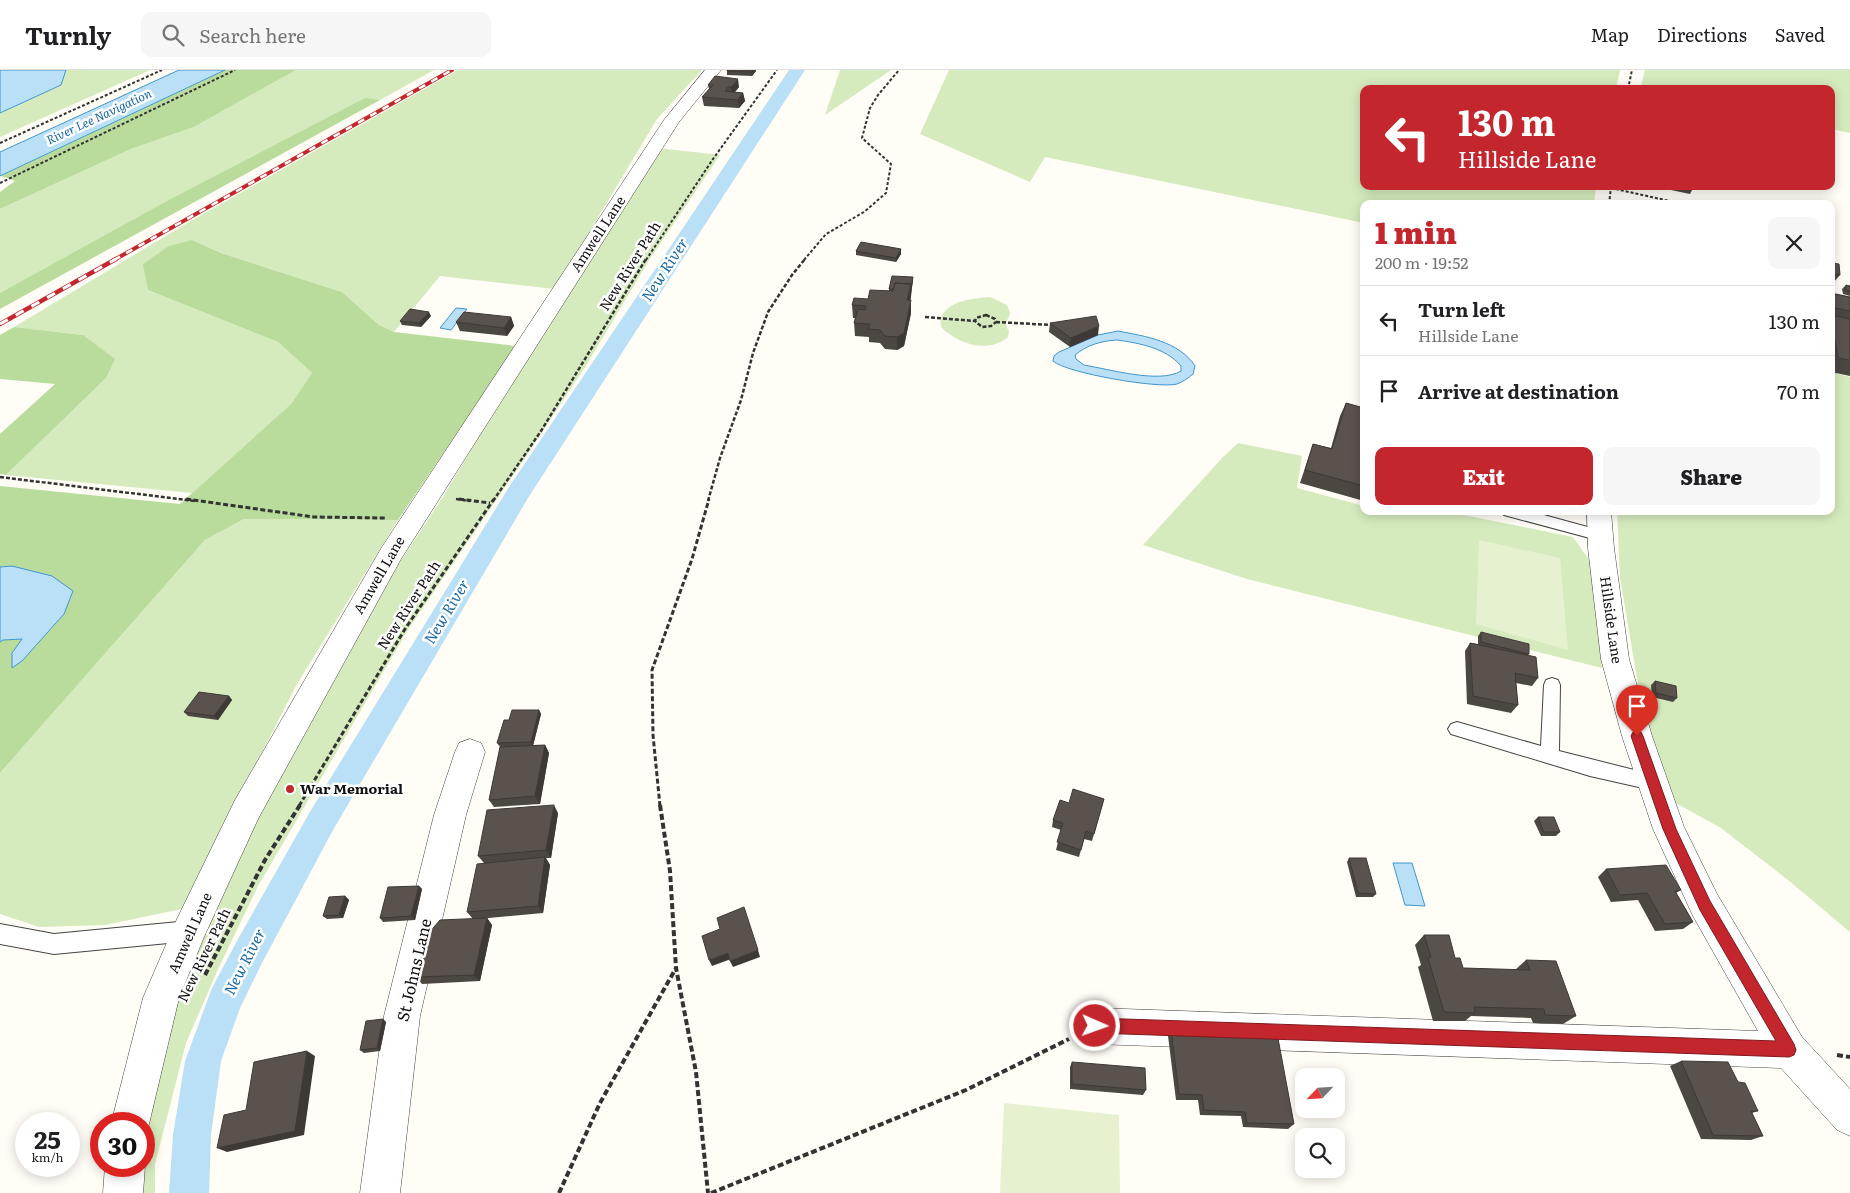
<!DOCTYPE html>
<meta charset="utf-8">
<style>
body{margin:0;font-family:Literata,serif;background:#f6f6f6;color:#202124;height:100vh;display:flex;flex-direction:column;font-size:19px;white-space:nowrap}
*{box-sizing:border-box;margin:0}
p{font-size:16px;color:#757577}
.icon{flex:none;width:28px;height:28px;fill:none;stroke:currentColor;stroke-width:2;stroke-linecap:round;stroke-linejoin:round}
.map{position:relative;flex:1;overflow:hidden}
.details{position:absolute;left:1360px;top:130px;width:475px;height:315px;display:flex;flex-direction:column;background:#fff;border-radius:10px;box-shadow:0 2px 12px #0003}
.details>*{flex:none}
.hud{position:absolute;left:1360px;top:15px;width:475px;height:105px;border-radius:10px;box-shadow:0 2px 12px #0003;background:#c4262e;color:#fff;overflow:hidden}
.needle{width:32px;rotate:245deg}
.controls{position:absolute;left:1295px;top:998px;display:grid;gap:10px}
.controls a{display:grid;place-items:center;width:50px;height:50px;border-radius:10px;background:#fff;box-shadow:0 2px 12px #0003;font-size:25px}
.speed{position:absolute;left:15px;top:1042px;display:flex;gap:10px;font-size:25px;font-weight:700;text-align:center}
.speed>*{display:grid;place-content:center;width:65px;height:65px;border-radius:50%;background:#fff;box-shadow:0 2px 12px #0003;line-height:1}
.speed small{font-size:12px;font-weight:400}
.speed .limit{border:8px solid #d22;background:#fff;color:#111}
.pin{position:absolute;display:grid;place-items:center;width:42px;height:42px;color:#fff;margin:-51px -21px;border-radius:50% 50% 50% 0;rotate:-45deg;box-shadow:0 0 5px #0007}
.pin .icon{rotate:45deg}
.me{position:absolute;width:55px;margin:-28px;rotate:92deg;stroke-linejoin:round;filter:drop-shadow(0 0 4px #0008)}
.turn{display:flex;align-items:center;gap:18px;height:105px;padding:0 15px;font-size:22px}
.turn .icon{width:65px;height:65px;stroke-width:2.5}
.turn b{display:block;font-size:35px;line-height:42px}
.round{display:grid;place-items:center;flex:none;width:52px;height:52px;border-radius:10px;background:#f6f6f6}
.overview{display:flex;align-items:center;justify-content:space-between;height:85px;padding:0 15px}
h1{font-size:30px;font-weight:800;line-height:38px;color:#c4262e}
.primary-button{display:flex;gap:10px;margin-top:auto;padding:10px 15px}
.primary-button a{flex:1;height:58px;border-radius:10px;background:#c4262e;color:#fff;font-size:20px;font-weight:800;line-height:58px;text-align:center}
.primary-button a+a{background:#f6f6f6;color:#202124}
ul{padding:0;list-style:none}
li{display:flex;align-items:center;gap:15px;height:70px;padding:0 15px;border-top:1px solid #e0e0e0}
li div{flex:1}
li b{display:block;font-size:19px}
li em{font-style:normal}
header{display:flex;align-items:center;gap:30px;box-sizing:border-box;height:70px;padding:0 25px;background:#fff;border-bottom:1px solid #e0e0e0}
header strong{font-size:24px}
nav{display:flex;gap:28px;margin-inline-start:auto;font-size:18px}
.search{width:350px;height:45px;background:#f6f6f6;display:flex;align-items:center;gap:12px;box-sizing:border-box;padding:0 18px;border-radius:10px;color:#757577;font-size:19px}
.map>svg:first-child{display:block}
.green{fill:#d5ebbd}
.forest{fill:#b9dc9c}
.pitch{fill:#e6f2cf}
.water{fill:#b9e0f7;stroke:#3f96cf;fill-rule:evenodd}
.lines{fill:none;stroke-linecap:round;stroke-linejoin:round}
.canal{fill:#b9e0f7;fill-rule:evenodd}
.service-casing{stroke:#444;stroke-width:2}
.minor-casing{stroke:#444;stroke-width:1}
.path-far3{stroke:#333;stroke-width:2;stroke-dasharray:3 2;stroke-linecap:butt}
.path-far2{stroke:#333;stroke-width:2.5;stroke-dasharray:4 2;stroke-linecap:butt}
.path-far1{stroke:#333;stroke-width:3;stroke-dasharray:5 2.5;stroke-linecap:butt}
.path{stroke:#333;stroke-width:4;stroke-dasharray:6 3;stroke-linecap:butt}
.service{fill:#fff;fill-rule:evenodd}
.minor{fill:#fff;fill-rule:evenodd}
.rail-far1-casing{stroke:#c4262e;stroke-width:4}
.rail-casing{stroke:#c4262e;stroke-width:4.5}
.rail-far1{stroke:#fff;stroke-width:2.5;stroke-dasharray:7;stroke-linecap:butt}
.rail{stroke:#fff;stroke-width:3;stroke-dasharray:9;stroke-linecap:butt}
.wall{fill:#4d4742}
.shaded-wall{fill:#3f3936}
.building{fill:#5a524d;stroke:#3f3936}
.route{fill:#c4262e;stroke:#7f191e}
.poi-dot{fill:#c4262e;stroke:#fff;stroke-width:2}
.labels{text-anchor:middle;stroke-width:5;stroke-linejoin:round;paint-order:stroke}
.far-water-label{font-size:12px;font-style:italic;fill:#1768a6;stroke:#fff}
.street-label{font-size:14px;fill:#111;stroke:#fff}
.poi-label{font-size:14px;font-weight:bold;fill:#111;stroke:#fff;text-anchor:start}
.water-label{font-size:15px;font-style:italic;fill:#1768a6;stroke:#fff}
.near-street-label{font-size:16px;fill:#111;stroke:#fff}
</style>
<header>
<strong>Turnly</strong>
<div class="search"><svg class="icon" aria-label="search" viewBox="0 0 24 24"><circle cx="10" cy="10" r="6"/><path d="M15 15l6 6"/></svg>Search here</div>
<nav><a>Map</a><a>Directions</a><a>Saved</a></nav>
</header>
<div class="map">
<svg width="1850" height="1123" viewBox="0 0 1850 1123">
<rect width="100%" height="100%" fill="#fffdf5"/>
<!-- green -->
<path class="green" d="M 66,0 L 150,0 L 0,67 L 0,43 L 61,15 Z
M 296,0 L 434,0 L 380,30 L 365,29 L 0,223 L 0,139 L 131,79 L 194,57 Z
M 458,0 L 702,0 L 657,49 L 555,219 L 440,206 L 394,262 L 379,255 L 342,222 L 221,183 L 192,170 L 148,220 L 278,272 L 312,303 L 291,334 L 192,423 L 6,405 L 106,308 L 83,265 L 14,257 L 189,152 Z
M 840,0 L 891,0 L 825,45 Z
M 949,0 L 1620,0 L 1616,19 L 1364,19 L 1364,116 L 1596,116 L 1594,134 L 1364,134 L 1364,153 L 1045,87 L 1030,112 L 920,64 Z
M 1645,0 L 1850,0 L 1850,63 L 1831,59 L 1831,19 L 1640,19 Z
M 658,78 L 720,85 L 651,187 L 587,294 L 523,391 L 409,558 L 258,816 L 219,897 L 186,973 L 155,1094 L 155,1123 L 135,1123 L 144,1096 L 144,1054 L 176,922 L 230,796 L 382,519 L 443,427 L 516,303 Z
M 990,227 L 1007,235 L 1010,243 C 1008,251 1003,253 1009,261 L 1008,267 C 988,284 958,274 941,257 C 937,232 972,228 990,227 Z
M 1831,302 L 1850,307 L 1850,862 L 1788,810 L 1721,758 L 1670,730 L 1647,667 L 1620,508 L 1617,441 L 1831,441 Z
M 1238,373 L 1302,386 L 1297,418 L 1364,436 L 1364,441 L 1444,441 L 1573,467 L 1595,498 L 1602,598 L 1247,509 L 1143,475 L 1223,387 Z
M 244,449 L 398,450 L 297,614 L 182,839 L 105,855 L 39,857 L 0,844 L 0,703 L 205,470 Z"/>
<!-- forest -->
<path class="forest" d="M 225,0 L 296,0 L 194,57 L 131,79 L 0,139 L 0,122 L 15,111 L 1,106 Z
M 365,28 L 380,30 L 0,239 L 0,223 L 167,131 Z
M 192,170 L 221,183 L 342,222 L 379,255 L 394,262 L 516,276 L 398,450 L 244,449 L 205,470 L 0,703 L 0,572 L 2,570 L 22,569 L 12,583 L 12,598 L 22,591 L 41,568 L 12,496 L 0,497 L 0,416 L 180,434 L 291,334 L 312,303 L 278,272 L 148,220 L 143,194 L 169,176 Z
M 14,257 L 83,265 L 115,289 L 106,308 L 6,405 L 0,404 L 0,364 L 55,314 L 0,309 L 0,265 Z"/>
<!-- pitch -->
<path class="pitch" d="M 1479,470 L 1560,488 L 1568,580 L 1476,554 Z
M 1004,1033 L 1119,1045 L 1120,1123 L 1000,1123 Z"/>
<!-- water -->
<path class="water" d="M 0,0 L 66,0 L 61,15 L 0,43 Z
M 179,0 L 225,0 L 0,106 L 0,82 Z
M 456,238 L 467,239 L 451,260 L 440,258 Z
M 1118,261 C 1144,266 1179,271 1195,296 L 1193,304 C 1188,308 1183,312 1177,314 C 1159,319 1066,303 1053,291 L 1054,286 L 1059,282 L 1098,265 ZM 1117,270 C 1139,273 1166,278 1181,296 L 1181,301 C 1160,314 1108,299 1084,295 L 1076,289 L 1075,285 C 1087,275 1101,271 1117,270 Z
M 12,496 L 52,506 L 73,521 L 64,544 L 22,591 L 12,598 L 12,583 L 22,569 L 3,570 L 0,572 L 0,497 Z
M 1393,793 L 1412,793 L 1425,836 L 1405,835 Z"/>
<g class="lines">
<!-- canal -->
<path class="canal" d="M 789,0 L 805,0 L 528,428 L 333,760 L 262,893 L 240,938 L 221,991 L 211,1065 L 209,1123 L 169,1123 L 173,1065 L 185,991 L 212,918 L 238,869 L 311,740 L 509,417 Z"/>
<!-- service casing -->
<g class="service-casing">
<path id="service" d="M 1502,441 L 1529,441 L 1606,462 L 1609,466 L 1606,470 L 1601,471 L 1504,445 Z
M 1552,608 L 1558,610 L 1560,615 L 1559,681 L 1658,706 L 1661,712 L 1658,718 L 1652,720 L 1590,706 L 1451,664 L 1448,659 L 1451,654 L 1457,652 L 1541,676 L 1544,615 L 1546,610 Z
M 189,851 L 196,854 L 199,861 L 196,868 L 189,871 L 54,884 L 0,874 L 0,854 L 54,864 Z"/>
</g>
<!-- minor casing -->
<g class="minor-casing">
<path id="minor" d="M 705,0 L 721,0 L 679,52 L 401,489 L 258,749 L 204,867 L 179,928 L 149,1054 L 144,1067 L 144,1054 L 111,1054 L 143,928 L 177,849 L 235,730 L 382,477 L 664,50 Z
M 1587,441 L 1611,441 L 1614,478 L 1629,589 L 1652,666 L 1684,757 L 1717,824 L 1802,967 L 1850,1019 L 1850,1066 L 1837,1060 L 1781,998 L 1095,974 L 1082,969 L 1077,956 L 1082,943 L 1095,938 L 1758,961 L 1693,846 L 1653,759 L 1622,666 L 1601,589 L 1588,478 Z
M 470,669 L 481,673 L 485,682 L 466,745 L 420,946 L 400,1123 L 360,1123 L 384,946 L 434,745 L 455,682 L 459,673 Z
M 144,1094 L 145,1096 L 143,1123 L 103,1123 L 105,1096 L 144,1096 Z"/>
</g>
<!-- path-far3 -->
<path class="path-far3" d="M 1628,19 L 1632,0
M 0,73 L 162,0
M 0,113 L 235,0
M 1611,118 L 1683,134
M 1609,134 L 1611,117
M 646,190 L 713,89 L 777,0
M 804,190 L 826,164 L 864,142 L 886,123 L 891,94 L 862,68 L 870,38 L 878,25 L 899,0"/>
<!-- path-far2 -->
<path class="path-far2" d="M 986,245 L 995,249 L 996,252 L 991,256 L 982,257 L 975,251 L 976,248 Z
M 925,247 L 975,251
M 996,252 L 1052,255
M 0,407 L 195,431
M 456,429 L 470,431
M 493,431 L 541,361 L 646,189
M 708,431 L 720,388 L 741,330 L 753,283 L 768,242 L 792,205 L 805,189"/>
<!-- path-far1 -->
<path class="path-far1" d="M 186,429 L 314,447 L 386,448
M 459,429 L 490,433
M 299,736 L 405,559 L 494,429
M 660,736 L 653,665 L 652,600 L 692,489 L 709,429"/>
<!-- path -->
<path class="path" d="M 660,735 L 670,801 L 676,898 L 696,1002 L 708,1123
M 205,905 L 265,790 L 300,735
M 1837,985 L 1850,987
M 559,1123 L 600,1033 L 676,898
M 711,1123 L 966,1020 L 1069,969"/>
<!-- service -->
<use href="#service" class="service"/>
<!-- minor -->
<use href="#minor" class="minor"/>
<!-- rail-far1 casing -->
<g class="rail-far1-casing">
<path id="rail-far1" d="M 114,190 L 452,0"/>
</g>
<!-- rail casing -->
<g class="rail-casing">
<path id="rail" d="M 0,254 L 116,189"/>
</g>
<!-- rail-far1 -->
<use href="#rail-far1" class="rail-far1"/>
<!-- rail -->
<use href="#rail" class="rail"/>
</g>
<!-- wall -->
<path class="wall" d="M 727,0 L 756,0 L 756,1 L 752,6 L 727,5 Z
M 708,15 L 739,17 L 735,22 L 743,23 L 745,31 L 739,38 L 704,36 L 702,27 L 709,19 Z
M 1652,116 L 1693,116 L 1692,120 L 1690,124 Z
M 901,179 L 901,184 L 896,192 L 856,185 L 856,181 Z
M 1831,193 L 1840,205 L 1833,213 L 1831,213 Z
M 913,211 L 910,230 L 911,243 L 904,276 L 897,280 L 885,279 L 880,273 L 869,272 L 869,267 L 855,266 L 854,253 L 855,248 L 853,248 L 852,235 L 889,221 L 889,219 Z
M 1846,215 L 1850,216 L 1850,226 L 1843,224 L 1842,219 Z
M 1831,223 L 1850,227 L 1850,306 L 1831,302 Z
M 431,246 L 421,257 L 402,255 L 400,251 Z
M 511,247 L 514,256 L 507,266 L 460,261 L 456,252 Z
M 1050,253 L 1098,265 L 1070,277 L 1049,262 Z
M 1346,333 L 1364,338 L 1364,431 L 1300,413 L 1313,374 L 1331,378 L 1340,346 Z
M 1481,562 L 1529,584 L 1528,585 L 1538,608 L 1532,616 L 1516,613 L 1518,635 L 1511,643 L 1467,634 L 1465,581 L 1470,573 L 1478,574 L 1478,566 Z
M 1655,611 L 1677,628 L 1673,632 L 1652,627 L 1651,615 Z
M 229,626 L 232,630 L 218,650 L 188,646 L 184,642 Z
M 539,640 L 541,644 L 533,675 L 545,675 L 549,683 L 540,734 L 494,737 L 489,730 L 500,677 L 497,673 L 509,650 Z
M 1104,729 L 1092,771 L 1084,769 L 1079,787 L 1056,780 L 1061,760 L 1052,757 L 1053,750 L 1069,733 Z
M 558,743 L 551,788 L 546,788 L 550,795 L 543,843 L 478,849 L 487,848 L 492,855 L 480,911 L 422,914 L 416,907 L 473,849 L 467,842 L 484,793 L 478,786 Z
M 1538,747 L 1560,762 L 1556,766 L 1541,766 L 1534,751 Z
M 1349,788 L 1376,824 L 1373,827 L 1356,827 L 1347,792 Z
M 1606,799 L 1681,820 L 1676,823 L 1693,852 L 1683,859 L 1655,861 L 1638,830 L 1611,832 L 1598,807 Z
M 419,816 L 422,819 L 415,850 L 383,852 L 380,848 Z
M 345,826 L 349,830 L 343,848 L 327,849 L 323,846 Z
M 1424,865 L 1455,888 L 1463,898 L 1515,900 L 1526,890 L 1576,946 L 1563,954 L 1533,953 L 1531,948 L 1471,946 L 1465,951 L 1433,951 L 1418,897 L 1421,895 L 1415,875 Z
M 383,949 L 386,952 L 380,981 L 364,983 L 360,980 Z
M 1171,960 L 1294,1054 L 1288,1059 L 1243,1057 L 1241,1046 L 1200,1045 L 1198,1030 L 1176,1030 L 1168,966 Z
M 1681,991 L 1738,1012 L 1758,1041 L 1752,1043 L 1763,1066 L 1751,1070 L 1701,1069 L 1670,996 Z
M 1072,992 L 1146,1020 L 1143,1025 L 1070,1019 L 1070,997 Z"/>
<!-- shaded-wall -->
<path class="shaded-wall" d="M 753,0 L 756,1 L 752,6 L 751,2 Z
M 738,9 L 739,17 L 732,25 L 731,17 Z
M 743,23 L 745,31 L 739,38 L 738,30 Z
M 901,179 L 901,184 L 896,192 L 896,188 Z
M 913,207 L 911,227 L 908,243 L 907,230 L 911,214 Z
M 911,230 L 911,243 L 904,276 L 897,280 L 897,267 Z
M 429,242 L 431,246 L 421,257 L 419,253 Z
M 511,247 L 514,256 L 507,266 L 504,258 Z
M 1099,256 L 1098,265 L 1070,277 L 1071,268 Z
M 229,626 L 232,630 L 218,650 L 214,646 Z
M 539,640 L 541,644 L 533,676 L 531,672 Z
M 545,675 L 549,683 L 540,734 L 535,726 Z
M 554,735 L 558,743 L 551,788 L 546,780 Z
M 545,787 L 550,795 L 543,843 L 538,836 Z
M 419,816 L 422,819 L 415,850 L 411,846 Z
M 345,826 L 349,830 L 343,848 L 339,845 Z
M 487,848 L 492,855 L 480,911 L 474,905 Z
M 758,880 L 760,887 L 733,897 L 730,891 Z
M 728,883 L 731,889 L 712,896 L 709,890 Z
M 383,949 L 386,952 L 380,981 L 377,978 Z
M 307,981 L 315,986 L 304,1065 L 227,1082 L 217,1078 Z"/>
<!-- building -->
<path class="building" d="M 727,0 L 753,0 L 751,2 L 727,1 Z
M 715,6 L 738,9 L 731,17 L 728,17 L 725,21 L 743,23 L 738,30 L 702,27 L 713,15 L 708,15 Z
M 1675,116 L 1693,116 L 1692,120 Z
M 861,172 L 901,179 L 896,188 L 856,181 Z
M 1831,193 L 1839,194 L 1840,205 L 1831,203 Z
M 892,206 L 913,207 L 911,218 L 911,214 L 895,213 L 893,219 L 889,219 Z
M 895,213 L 911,214 L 907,230 L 911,230 L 904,263 L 897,267 L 885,266 L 880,260 L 868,259 L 870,254 L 854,253 L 858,239 L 865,240 L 866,236 L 852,235 L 854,228 L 868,229 L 870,220 L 893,221 Z
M 1846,215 L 1850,216 L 1850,221 L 1846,220 Z
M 1831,223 L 1850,227 L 1850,241 L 1831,237 Z
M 410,239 L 429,242 L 419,253 L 400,251 Z
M 464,242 L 511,247 L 504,258 L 456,252 Z
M 1831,245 L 1850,249 L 1850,290 L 1838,288 L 1831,249 Z
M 1096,246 L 1099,256 L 1071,268 L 1050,253 Z
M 1346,333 L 1364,338 L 1364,416 L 1305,400 L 1313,374 L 1332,379 Z
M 1481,562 L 1529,574 L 1529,584 L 1481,572 Z
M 1470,573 L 1536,587 L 1538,608 L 1515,603 L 1518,635 L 1473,626 Z
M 1655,611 L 1676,616 L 1677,628 L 1656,623 Z
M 199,622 L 229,626 L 214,646 L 184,642 Z
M 512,640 L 539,640 L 531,672 L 497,673 L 504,650 L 509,650 Z
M 545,675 L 535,726 L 489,730 L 500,677 Z
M 1073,719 L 1104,729 L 1094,764 L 1086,761 L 1081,780 L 1057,772 L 1063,753 L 1053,750 L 1060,730 L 1069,733 Z
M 554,735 L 546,780 L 478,786 L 487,740 Z
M 1538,747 L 1554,747 L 1560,762 L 1544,762 Z
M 545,787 L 538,836 L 467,842 L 477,794 Z
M 1349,788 L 1366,788 L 1376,824 L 1358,823 Z
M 1666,795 L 1681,820 L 1675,821 L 1693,852 L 1665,854 L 1647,823 L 1620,825 L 1606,799 Z
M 419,816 L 411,846 L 380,848 L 388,817 Z
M 345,826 L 339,845 L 323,846 L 329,827 Z
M 744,837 L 758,880 L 730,891 L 728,883 L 709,890 L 702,866 L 720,859 L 717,848 Z
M 487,848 L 474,905 L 416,907 L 427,865 L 440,850 Z
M 1424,865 L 1449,865 L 1455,888 L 1460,888 L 1463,898 L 1530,900 L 1526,890 L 1556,891 L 1576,946 L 1545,945 L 1544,939 L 1474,937 L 1475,943 L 1444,942 L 1428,888 L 1431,887 Z
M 383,949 L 377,978 L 360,980 L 366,951 Z
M 1171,960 L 1277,963 L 1294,1054 L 1247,1053 L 1245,1042 L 1204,1040 L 1202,1025 L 1179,1024 Z
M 307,981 L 295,1061 L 217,1078 L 224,1045 L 246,1040 L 254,992 Z
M 1681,991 L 1728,992 L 1738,1012 L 1745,1013 L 1758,1041 L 1751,1041 L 1763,1066 L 1713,1065 Z
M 1072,992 L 1145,998 L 1146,1020 L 1072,1014 Z"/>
<!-- route -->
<path class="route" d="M 1637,661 L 1641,662 L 1643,666 L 1676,759 L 1710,831 L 1794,974 L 1796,980 L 1794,985 L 1789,987 L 1095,963 L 1090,961 L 1088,956 L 1090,950 L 1095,948 L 1776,971 L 1700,840 L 1663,759 L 1631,666 L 1633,662 Z"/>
<!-- markers -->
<circle class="poi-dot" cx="290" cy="719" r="5"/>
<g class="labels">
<!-- far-water labels -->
<g class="far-water-label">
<text transform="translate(99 47) rotate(-25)" y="4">River Lee Navigation</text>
</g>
<!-- street labels -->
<g class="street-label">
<text transform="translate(598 164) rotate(-57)" y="5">Amwell Lane</text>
<text transform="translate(630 196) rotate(-58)" y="5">New River Path</text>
<text transform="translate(379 505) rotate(-60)" y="5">Amwell Lane</text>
<text transform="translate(409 535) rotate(-57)" y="5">New River Path</text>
<text transform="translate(1611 550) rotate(82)" y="5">Hillside Lane</text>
<text transform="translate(190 863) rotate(-66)" y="5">Amwell Lane</text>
<text transform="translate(204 885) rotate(-64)" y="5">New River Path</text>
</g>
<!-- poi labels -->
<g class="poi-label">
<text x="300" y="724">War Memorial</text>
</g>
<!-- water labels -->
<g class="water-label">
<text transform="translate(665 200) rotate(-57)" y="5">New River</text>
<text transform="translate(447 542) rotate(-59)" y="5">New River</text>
<text transform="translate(245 892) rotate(-63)" y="5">New River</text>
</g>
<!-- near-street labels -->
<g class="near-street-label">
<text transform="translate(414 900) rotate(-77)" y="6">St Johns Lane</text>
</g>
</g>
</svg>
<div class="controls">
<a><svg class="needle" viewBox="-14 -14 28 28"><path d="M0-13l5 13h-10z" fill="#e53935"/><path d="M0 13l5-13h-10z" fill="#757577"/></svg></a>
<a><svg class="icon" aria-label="search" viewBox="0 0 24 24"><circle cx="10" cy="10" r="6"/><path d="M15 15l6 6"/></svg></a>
</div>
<div class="speed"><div>25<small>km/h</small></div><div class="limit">30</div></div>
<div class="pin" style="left:1637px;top:666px;background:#d93025"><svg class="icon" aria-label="arrive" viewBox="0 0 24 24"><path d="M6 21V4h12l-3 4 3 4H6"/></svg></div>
<svg class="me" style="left:1095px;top:956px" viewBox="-20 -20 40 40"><circle r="17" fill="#c4262e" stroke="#fff" stroke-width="3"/><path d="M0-11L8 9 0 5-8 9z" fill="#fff"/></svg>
<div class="hud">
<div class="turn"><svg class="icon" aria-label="left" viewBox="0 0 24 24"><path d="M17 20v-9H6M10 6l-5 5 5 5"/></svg><div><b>130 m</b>Hillside Lane</div></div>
</div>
<section class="details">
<div class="overview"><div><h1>1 min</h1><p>200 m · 19:52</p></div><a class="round"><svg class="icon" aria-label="close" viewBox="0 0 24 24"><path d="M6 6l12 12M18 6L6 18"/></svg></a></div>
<ul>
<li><svg class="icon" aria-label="left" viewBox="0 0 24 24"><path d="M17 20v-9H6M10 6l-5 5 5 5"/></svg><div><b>Turn left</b><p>Hillside Lane</p></div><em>130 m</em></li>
<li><svg class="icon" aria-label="arrive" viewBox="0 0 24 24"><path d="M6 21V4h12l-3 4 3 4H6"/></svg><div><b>Arrive at destination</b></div><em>70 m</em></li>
</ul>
<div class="primary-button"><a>Exit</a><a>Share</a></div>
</section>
</div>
